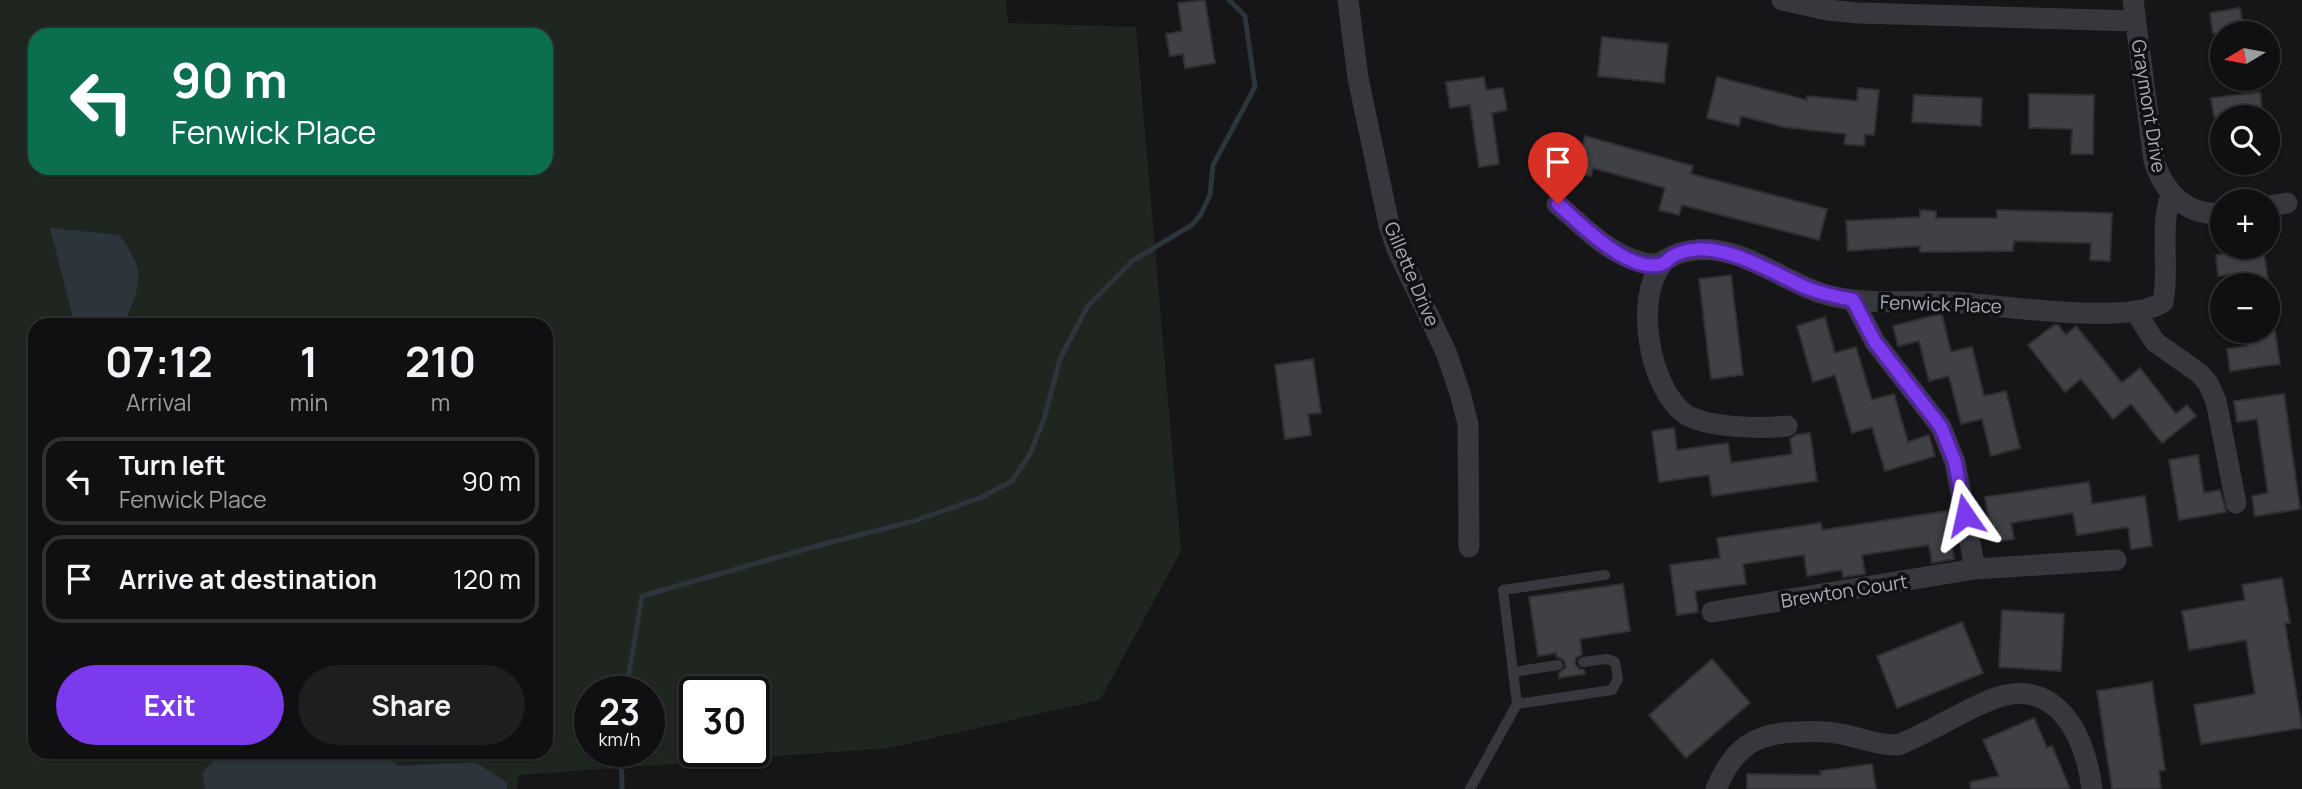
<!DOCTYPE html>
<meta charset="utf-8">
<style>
body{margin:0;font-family:Manrope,sans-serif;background:#1e1e20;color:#f1f3f6;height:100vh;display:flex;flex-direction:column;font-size:26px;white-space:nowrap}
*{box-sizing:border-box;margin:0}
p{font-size:23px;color:#9c9d9f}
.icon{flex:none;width:38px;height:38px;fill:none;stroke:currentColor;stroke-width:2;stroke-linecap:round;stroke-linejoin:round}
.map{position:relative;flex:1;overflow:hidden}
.details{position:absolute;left:28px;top:318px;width:525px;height:441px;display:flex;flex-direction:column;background:#101012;border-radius:21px;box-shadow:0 2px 5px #0004,0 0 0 2px #303032}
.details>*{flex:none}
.guide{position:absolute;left:28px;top:28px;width:525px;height:147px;border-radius:21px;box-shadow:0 2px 5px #0004,0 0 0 2px #303032;background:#0b6e4f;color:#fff;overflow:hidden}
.needle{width:46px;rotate:260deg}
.controls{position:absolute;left:2210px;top:21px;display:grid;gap:14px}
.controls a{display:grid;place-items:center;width:70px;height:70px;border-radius:50%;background:#101012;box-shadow:0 2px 5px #0004,0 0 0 2px #303032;font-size:35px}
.speed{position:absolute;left:574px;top:676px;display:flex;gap:14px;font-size:35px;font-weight:700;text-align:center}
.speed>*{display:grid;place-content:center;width:91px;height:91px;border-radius:50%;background:#101012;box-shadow:0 2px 5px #0004,0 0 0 2px #303032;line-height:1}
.speed small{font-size:18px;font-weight:400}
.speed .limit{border:4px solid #111;border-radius:10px;background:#fff;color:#111}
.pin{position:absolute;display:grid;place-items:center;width:60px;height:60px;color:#fff;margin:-72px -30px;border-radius:50% 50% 50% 0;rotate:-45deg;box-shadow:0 0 7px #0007}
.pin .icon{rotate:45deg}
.me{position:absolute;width:77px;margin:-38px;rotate:349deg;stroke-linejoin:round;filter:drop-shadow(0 0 5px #0008)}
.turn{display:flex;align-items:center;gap:24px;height:147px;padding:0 28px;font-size:32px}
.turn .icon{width:91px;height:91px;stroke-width:2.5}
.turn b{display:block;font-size:49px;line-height:60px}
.eta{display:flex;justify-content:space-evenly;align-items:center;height:119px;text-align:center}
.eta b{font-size:42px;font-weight:700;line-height:49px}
.primary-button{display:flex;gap:14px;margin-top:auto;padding:14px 28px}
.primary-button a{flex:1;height:80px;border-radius:42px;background:#7c3aed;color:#fff;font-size:28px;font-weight:700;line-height:80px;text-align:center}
.primary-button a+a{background:#1e1e20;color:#f1f3f6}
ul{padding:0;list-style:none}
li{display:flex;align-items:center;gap:21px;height:88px;margin:0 14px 10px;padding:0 14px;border:4px solid #303032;border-radius:21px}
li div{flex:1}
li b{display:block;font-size:26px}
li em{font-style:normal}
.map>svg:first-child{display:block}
.green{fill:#1e261f;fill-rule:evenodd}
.water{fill:#2c353c}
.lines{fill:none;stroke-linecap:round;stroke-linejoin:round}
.stream{stroke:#2c353c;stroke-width:5}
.building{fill:#404145;stroke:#303034;stroke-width:2}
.service{stroke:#37383d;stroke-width:10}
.minor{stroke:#37383d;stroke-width:21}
.route-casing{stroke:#51269a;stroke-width:18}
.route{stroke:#7c3aed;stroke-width:12}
.labels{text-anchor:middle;stroke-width:7;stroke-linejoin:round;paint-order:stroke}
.street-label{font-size:19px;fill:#a8adb8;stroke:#111113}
</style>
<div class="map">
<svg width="2302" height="789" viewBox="0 0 2302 789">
<rect width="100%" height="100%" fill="#161618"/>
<!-- green -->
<path class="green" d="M 0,0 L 1006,0 L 1008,23 L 1136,27 L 1181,551 L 1100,700 L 889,748 L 519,775 L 517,789 L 0,789 ZM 35,35 L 546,35 L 546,168 L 35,168 ZM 35,326 L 546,326 L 546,752 L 35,752 ZM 590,691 L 649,691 L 649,751 L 590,751 ZM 695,691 L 754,691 L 754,751 L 695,751 Z"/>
<!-- water -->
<path class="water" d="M 50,228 L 119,235 C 148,273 140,284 124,325 L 75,325 Z
M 383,753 L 398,766 L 475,762 L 507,783 L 507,789 L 205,789 L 202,773 L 218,756 L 235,753 Z"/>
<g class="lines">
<!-- stream -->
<path class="stream" d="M 626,691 L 642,596 L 824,544 L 914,521 L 980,498 L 1012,481 L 1030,454 L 1044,419 L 1060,359 L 1087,307 L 1132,261 L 1192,225 L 1201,214 L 1210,195 L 1213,165 L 1255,87 L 1245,16 L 1229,0
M 621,751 L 622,789"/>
</g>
<!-- building -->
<path class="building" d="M 1205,0 L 1215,63 L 1185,68 L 1183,54 L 1170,56 L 1166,34 L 1182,31 L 1178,3 Z
M 2240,8 L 2244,33 L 2213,33 L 2210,13 Z
M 1602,37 L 1668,44 L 1664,83 L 1598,76 Z
M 1484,77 L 1486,90 L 1503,88 L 1507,110 L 1492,113 L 1499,164 L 1479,167 L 1470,105 L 1450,108 L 1446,82 Z
M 1717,77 L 1807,100 L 1807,96 L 1857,101 L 1858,88 L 1879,90 L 1874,135 L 1865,134 L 1864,146 L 1844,144 L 1846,134 L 1784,127 L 1741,116 L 1739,126 L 1707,118 Z
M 2260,92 L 2263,117 L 2214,117 L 2211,98 Z
M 2029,94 L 2094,95 L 2093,154 L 2071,154 L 2072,129 L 2029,128 Z
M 1914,95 L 1982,98 L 1981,126 L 1912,122 Z
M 1585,136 L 1693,166 L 1691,174 L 1827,209 L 1819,240 L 1682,205 L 1679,215 L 1659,210 L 1665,188 L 1593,168 L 1591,176 L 1575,172 Z
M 1920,210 L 1936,211 L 1936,218 L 1997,218 L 1997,210 L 2112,213 L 2110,261 L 2090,260 L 2091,243 L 2014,241 L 2013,251 L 1920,252 L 1920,246 L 1848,251 L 1846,221 L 1920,217 Z
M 2263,248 L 2269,285 L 2239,285 L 2237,273 L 2218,276 L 2216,255 Z
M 1731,275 L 1743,375 L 1711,379 L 1699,279 Z
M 1936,315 L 1942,315 L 1951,352 L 1972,347 L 1984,396 L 2006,391 L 2020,448 L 1991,456 L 1982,419 L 1961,424 L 1949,376 L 1929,381 L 1919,341 L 1898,346 L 1893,326 Z
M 1825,317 L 1835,353 L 1856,347 L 1872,400 L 1894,394 L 1908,442 L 1929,435 L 1935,456 L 1885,471 L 1872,427 L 1852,433 L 1835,375 L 1813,382 L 1797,326 Z
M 2054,325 L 2058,325 L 2066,335 L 2076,326 L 2122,383 L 2140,368 L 2176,414 L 2187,405 L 2196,416 L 2162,443 L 2131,404 L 2113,419 L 2081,379 L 2065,392 L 2028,345 Z
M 2245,331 L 2275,331 L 2280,364 L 2230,371 L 2227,349 L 2247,346 Z
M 1313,359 L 1321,413 L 1308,414 L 1311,435 L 1285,439 L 1275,365 Z
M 2284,394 L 2300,509 L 2255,516 L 2252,496 L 2268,493 L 2257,419 L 2237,422 L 2234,401 Z
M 1674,428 L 1677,450 L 1728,443 L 1731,463 L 1792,454 L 1790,439 L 1796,435 L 1810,433 L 1817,481 L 1712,496 L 1709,475 L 1659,482 L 1652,431 Z
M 2198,455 L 2204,493 L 2220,490 L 2226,512 L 2179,520 L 2169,460 Z
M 2089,482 L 2092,504 L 2145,496 L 2152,546 L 2131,549 L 2128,527 L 2077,535 L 2073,513 L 2011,523 L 2014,539 L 1992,542 L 1985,497 Z
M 1947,511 L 1954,559 L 1932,563 L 1929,545 L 1862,555 L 1865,574 L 1843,577 L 1842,570 L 1807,576 L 1804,555 L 1743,564 L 1746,584 L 1695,591 L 1698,612 L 1677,615 L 1670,565 L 1720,558 L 1717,538 L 1821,523 L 1822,530 Z
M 2282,578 L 2290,623 L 2285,623 L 2302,728 L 2201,744 L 2194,705 L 2255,694 L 2246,640 L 2189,650 L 2182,611 L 2245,600 L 2242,585 Z
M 1623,584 L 1630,631 L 1580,639 L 1582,654 L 1576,658 L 1575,664 L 1579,669 L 1584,670 L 1585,674 L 1559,678 L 1559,673 L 1566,667 L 1564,660 L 1557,657 L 1556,653 L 1538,656 L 1529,597 Z
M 2002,610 L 2064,614 L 2061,671 L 1999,667 Z
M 1962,622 L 1983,673 L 1897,708 L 1877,656 Z
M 1712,659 L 1750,703 L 1686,758 L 1649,715 Z
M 2152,682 L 2165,770 L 2159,771 L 2161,789 L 2112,789 L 2097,691 Z
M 2034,718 L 2047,748 L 2052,746 L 2070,789 L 1971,789 L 1970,782 L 1999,776 L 1983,740 Z
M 1872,764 L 1876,789 L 1747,789 L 1747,774 L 1821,775 L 1820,771 Z"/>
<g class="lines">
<!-- service -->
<path class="service" d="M 1514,672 L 1558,665
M 1517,704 L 1612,690 L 1618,679 L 1615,662 L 1607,659 L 1583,662
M 1470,789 L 1517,704 L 1503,590 L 1605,575"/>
<!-- minor -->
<path class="minor" d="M 1348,0 L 1358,78 L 1389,225 L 1397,249 L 1446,352 L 1460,393 L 1468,424 L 1469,547
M 1782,0 L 1827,10 L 1858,13 L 2135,21
M 2133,0 L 2154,161 C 2164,192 2187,217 2222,213
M 1557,204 C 1584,227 1608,254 1644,263 C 1659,267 1664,259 1677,254 C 1689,250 1702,249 1714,250 C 1755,255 1788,284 1827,295 C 1868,306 1912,300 1954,302 C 1998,305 2130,326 2163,302 C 2170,266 2159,229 2171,195
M 2268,206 L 2287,203
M 1662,264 C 1634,298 1649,388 1685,414 C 1707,428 1761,429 1787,426
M 1853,300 L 1875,342 L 1941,427 L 1955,462 L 1975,569
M 2135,311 L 2155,342 L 2199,373 L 2208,383 L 2216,401 L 2236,503
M 1712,612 L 1975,569 L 2116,560
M 1716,789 C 1733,749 1753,733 1797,732 C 1814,731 1830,731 1846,735 C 1864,739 1878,745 1898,745 C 1930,732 1959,713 1990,700 C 2056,673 2085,735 2092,789"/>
</g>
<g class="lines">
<!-- route casing -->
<g class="route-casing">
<path id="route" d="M 1558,204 C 1579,223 1630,275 1662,264 C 1666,263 1670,257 1675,255 C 1687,249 1704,248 1717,251 C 1749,257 1777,275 1807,288 C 1822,294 1838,297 1853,300 L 1875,342 L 1941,427 L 1955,462 L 1965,515"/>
</g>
<!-- route -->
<use href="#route" class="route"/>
</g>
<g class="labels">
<!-- street labels -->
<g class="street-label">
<text transform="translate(2149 106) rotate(81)" y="7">Graymont Drive</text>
<text transform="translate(1412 274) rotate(67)" y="7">Gillette Drive</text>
<text transform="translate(1941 304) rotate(2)" y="7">Fenwick Place</text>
<text transform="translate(1844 591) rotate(-9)" y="7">Brewton Court</text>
</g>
</g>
</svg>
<div class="controls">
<a><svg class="needle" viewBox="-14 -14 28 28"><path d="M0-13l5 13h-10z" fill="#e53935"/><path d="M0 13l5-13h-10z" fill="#9c9d9f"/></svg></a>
<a><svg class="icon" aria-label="search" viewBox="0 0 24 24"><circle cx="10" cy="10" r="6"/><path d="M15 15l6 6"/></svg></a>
<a>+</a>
<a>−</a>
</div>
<div class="speed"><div>23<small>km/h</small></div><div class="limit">30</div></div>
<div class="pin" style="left:1558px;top:204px;background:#d93025"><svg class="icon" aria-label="arrive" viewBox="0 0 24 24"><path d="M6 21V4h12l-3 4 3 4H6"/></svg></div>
<svg class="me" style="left:1965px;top:515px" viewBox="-20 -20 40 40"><path d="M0-17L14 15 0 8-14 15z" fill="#7c3aed" stroke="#fff" stroke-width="4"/></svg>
<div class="guide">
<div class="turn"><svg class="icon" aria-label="left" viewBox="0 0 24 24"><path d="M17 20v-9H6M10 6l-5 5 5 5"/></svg><div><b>90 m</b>Fenwick Place</div></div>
</div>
<section class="details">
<div class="eta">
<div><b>07:12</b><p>Arrival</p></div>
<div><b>1</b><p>min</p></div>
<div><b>210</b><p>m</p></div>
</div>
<ul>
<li><svg class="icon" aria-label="left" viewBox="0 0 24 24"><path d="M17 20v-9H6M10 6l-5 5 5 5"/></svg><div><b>Turn left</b><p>Fenwick Place</p></div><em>90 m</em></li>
<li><svg class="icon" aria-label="arrive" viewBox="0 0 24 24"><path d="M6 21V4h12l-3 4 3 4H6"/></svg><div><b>Arrive at destination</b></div><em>120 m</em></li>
</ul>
<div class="primary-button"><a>Exit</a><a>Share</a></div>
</section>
</div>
